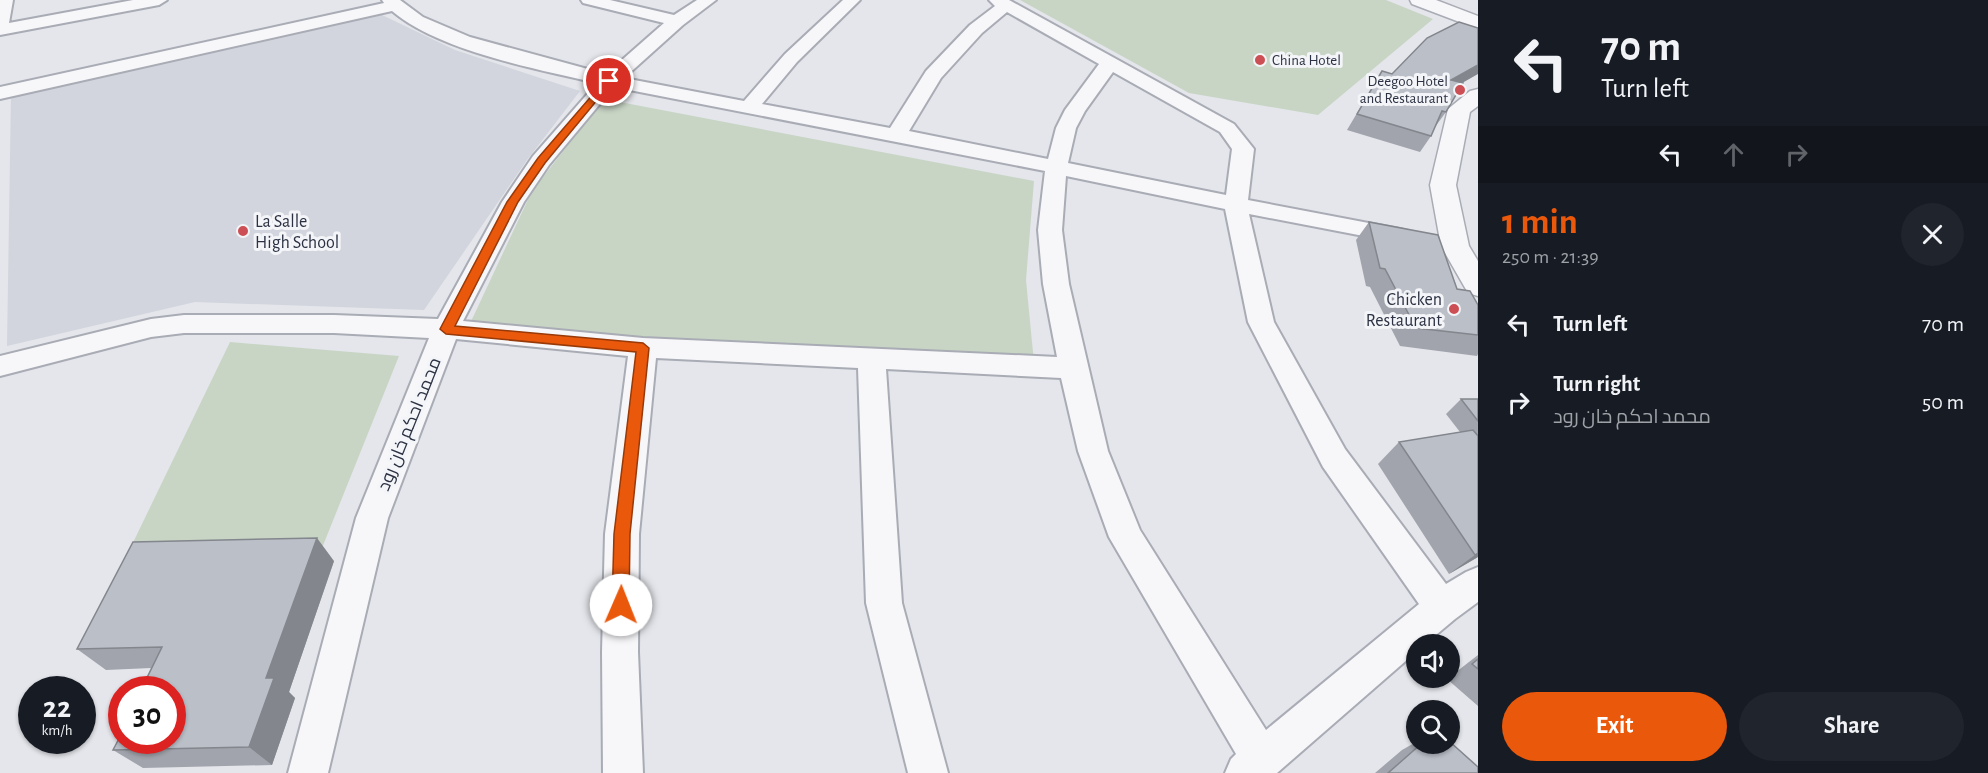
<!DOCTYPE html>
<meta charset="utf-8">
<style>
body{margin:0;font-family:"Alegreya Sans",Cairo,sans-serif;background:#20242c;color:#f1f3f6;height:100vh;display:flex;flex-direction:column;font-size:22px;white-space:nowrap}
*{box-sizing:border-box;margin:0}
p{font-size:20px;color:#9ea1a6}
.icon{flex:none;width:33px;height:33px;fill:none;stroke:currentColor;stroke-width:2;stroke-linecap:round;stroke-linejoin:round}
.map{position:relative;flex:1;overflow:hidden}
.sheet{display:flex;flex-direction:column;background:#171b24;width:510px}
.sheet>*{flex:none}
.top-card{background:#171b24;color:#f1f3f6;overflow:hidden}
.tools{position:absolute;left:1406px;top:634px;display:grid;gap:12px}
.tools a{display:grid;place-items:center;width:54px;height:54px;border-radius:50%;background:#171b24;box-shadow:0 2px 4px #0004;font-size:30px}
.speed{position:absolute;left:18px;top:676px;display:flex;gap:12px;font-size:30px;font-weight:700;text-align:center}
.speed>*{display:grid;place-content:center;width:78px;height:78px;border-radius:50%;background:#171b24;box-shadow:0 2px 4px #0004;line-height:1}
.speed small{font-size:15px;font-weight:400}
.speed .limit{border:9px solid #d22;background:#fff;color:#111}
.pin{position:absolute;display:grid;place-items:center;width:51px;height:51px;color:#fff;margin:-26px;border:3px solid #fff;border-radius:50%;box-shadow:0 2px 6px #0007}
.me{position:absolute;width:66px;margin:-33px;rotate:1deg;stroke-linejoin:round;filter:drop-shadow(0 0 4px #0008)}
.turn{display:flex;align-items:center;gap:21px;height:126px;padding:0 24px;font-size:27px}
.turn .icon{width:78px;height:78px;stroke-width:2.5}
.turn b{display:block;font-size:42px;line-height:51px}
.lanes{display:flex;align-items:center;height:57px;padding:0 24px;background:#0003;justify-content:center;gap:30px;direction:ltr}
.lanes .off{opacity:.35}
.round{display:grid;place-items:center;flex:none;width:63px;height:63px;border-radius:32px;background:#20242c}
.headline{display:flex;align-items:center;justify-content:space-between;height:102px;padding:0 24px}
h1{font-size:36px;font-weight:700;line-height:45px;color:#ea580c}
.cta{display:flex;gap:12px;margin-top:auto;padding:12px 24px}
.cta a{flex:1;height:69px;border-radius:36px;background:#ea580c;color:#fff;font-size:24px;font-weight:700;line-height:69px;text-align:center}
.cta a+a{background:#20242c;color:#f1f3f6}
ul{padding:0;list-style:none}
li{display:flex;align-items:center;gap:18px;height:78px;padding:0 24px}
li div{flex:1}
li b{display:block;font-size:22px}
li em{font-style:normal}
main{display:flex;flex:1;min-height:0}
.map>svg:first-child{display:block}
.built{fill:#d2d5dd}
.green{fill:#c8d5c5}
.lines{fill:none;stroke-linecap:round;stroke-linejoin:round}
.minor-casing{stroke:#a9acb5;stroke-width:4}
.tertiary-casing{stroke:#a9acb5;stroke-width:3}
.minor{fill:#f7f7fa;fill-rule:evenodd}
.tertiary{fill:#f7f7fa;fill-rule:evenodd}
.wall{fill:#a1a4ac}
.shaded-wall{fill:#83868c}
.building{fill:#bbbfc8;stroke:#83868c;stroke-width:1.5}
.route{fill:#ea580c;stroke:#983908;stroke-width:1.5}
.poi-dot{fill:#cb4f54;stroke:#f4f5f8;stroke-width:2}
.labels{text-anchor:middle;stroke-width:6;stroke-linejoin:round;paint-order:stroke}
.far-poi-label{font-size:15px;fill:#2c3243;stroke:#f4f5f8;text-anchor:start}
.poi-label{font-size:18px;fill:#2c3243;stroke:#f4f5f8;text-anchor:start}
.street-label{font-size:18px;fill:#2c3243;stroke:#f4f5f8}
</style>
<main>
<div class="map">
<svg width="1478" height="773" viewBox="0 0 1478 773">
<rect width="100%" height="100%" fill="#e4e6eb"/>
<!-- built -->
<path class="built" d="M 380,14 L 455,50 L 580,91 L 527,160 L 424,310 L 195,302 L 7,346 L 11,95 Z"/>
<!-- green -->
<path class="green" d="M 1020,0 L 1386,0 L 1433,19 L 1318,115 L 1189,93 Z
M 604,99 L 1034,181 L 1026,280 L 1035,373 L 467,330 L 532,191 Z
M 230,342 L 399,356 L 318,558 L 127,555 Z"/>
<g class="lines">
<!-- minor casing -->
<g class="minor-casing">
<path id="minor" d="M 0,0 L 13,0 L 9,23 L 133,0 L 167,0 L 159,5 L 0,35 Z
M 382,0 L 400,0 L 423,17 L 470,37 L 606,74 L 664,23 L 583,3 L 581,0 L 610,0 L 674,15 L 697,0 L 716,0 L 683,25 L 624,78 L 744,101 L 785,54 L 843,0 L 860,0 L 797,62 L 762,104 L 890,128 L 926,71 L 970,25 L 995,6 L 989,0 L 1009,0 L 1234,124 L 1254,149 L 1248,200 L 1400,229 L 1408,231 L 1412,236 L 1408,241 L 1400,243 L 1249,214 L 1274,322 L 1345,449 L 1446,584 L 1466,572 L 1478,567 L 1478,602 L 1455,619 L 1424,645 L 1416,645 L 1416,652 L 1277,773 L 1225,773 L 1231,759 L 1236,754 L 1109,537 L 1078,451 L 1061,378 L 886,369 L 902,603 L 948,773 L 908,773 L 866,603 L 858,368 L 656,358 L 639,534 L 638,652 L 643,773 L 603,773 L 602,652 L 605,534 L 628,356 L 456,339 L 388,518 L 328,773 L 288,773 L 356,518 L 429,338 L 334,333 L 184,333 L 151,337 L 0,376 L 0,356 L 151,319 L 184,315 L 334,315 L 438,319 L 502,202 L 533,156 L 597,83 C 537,69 439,51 392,11 L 0,99 L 0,87 L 384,3 ZM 1007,12 L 1099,64 L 1065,110 L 1056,128 L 1048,159 L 909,131 L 941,78 L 982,33 ZM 1113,72 L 1220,132 L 1232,149 L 1226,195 L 1068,163 L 1076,128 L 1085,111 ZM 614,87 L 1045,171 L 1038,230 L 1043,284 L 1057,357 L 643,338 L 463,321 L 524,202 L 549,165 ZM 1066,176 L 1225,209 L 1248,322 L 1323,467 L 1419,604 L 1266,730 L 1140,530 L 1108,451 L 1069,284 L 1062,230 Z"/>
</g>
<!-- tertiary casing -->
<g class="tertiary-casing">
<path id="tertiary" d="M 1410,0 L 1436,0 L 1478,16 L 1478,29 L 1412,4 Z
M 1478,89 L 1478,106 L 1470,112 L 1456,185 L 1469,246 L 1478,261 L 1478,296 L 1468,293 L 1441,246 L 1430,185 L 1448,109 L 1470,91 Z"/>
</g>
<!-- minor -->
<use href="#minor" class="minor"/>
<!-- tertiary -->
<use href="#tertiary" class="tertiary"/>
</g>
<!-- wall -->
<path class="wall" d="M 1382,71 L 1392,74 L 1462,83 L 1446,112 L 1435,127 L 1431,136 L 1420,152 L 1347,130 Z
M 1369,222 L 1478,305 L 1478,354 L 1477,356 L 1400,346 L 1370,287 L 1366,286 L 1356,240 Z
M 1461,399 L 1478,399 L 1478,557 L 1449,574 L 1378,464 L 1399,442 L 1460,432 L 1446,414 Z
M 334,561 L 289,692 L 295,698 L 272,765 L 143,768 L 113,750 L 151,668 L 106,670 L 77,649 Z
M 1478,655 L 1478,706 L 1447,679 Z
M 1416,742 L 1416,744 L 1449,744 L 1478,773 L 1375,773 L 1402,750 Z"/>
<!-- shaded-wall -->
<path class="shaded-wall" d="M 1478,65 L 1478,74 L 1441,95 L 1451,80 Z
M 317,538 L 334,561 L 289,692 L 295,698 L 272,765 L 249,747 L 266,678 Z
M 1478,553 L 1478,557 L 1449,574 L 1475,555 Z"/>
<!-- building -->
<path class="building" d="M 1459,22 L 1478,28 L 1478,65 L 1451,80 L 1463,83 L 1446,112 L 1442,111 L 1431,136 L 1357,114 L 1382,71 L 1392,74 L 1427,38 Z
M 1369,222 L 1438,235 L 1457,289 L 1470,291 L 1478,305 L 1478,335 L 1416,328 L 1385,269 L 1380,268 Z
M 1461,399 L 1478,399 L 1478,421 Z
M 1473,430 L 1478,436 L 1478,553 L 1475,555 L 1399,442 Z
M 317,538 L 266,678 L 274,678 L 249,747 L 113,750 L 122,733 L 122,741 L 172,741 L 172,690 L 141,690 L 162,647 L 77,649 L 133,542 Z
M 1478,659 L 1478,669 L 1472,664 Z
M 1449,741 L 1478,767 L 1478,773 L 1388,773 L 1421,744 L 1449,744 Z"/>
<!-- route -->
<path class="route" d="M 606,79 L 613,81 L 545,163 L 518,202 L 455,326 L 643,343 L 649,348 L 630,534 L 629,605 L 627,611 L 621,613 L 615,611 L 612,605 L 614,534 L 636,352 L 446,334 L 440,329 L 507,202 L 538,158 Z"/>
<!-- markers -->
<g class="poi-dot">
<circle cx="1260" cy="60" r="6"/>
<circle cx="1460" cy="90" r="6"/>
<circle cx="243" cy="231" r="6"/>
<circle cx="1454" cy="309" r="6"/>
</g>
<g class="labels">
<!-- far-poi labels -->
<g class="far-poi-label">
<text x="1272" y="65">China Hotel</text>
<text x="1448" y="86" text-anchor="end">Deegoo Hotel<tspan x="1448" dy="17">and Restaurant</tspan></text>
</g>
<!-- poi labels -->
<g class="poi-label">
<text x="255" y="227">La Salle<tspan x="255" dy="21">High School</tspan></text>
<text x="1442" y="305" text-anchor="end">Chicken<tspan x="1442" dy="21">Restaurant</tspan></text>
</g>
<!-- street labels -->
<g class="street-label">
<text transform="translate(409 424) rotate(-68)" y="6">محمد احكم خان رود</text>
</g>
</g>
</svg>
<div class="tools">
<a><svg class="icon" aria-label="sound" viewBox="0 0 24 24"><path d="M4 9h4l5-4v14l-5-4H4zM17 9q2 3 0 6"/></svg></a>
<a><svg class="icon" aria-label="search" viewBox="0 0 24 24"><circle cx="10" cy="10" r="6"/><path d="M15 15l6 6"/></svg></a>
</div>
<div class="speed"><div>22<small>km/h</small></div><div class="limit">30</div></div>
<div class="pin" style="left:609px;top:81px;background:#d93025"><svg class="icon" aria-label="arrive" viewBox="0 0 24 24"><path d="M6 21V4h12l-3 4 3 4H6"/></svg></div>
<svg class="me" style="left:621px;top:605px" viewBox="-20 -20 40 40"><circle r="19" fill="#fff"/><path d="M0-13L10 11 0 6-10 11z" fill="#ea580c"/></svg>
</div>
<section class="sheet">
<div class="top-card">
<div class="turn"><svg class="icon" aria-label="left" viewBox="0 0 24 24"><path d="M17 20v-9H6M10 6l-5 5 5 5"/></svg><div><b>70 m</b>Turn left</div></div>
<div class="lanes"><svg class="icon" aria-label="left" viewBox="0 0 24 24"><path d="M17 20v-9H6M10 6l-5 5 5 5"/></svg><svg class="icon off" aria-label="ahead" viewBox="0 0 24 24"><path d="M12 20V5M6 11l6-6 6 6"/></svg><svg class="icon off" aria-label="right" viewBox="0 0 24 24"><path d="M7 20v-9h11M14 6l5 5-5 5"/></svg></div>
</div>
<div class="headline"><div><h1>1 min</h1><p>250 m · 21:39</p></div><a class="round"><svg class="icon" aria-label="close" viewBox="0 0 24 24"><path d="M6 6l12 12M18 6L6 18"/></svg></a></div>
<ul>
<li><svg class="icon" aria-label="left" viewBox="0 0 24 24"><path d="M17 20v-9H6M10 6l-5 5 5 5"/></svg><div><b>Turn left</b></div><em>70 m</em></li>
<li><svg class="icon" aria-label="right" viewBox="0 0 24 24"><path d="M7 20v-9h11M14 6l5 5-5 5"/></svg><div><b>Turn right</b><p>محمد احكم خان رود</p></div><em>50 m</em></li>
</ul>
<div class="cta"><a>Exit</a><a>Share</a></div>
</section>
</main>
